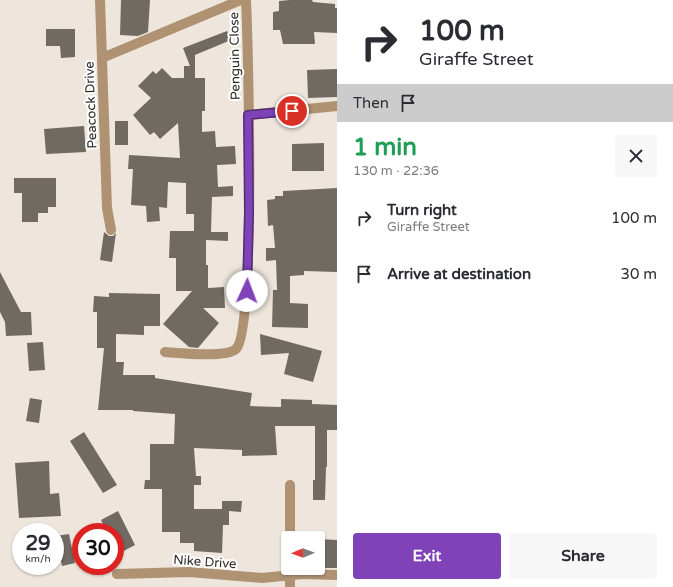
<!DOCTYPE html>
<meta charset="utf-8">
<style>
body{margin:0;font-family:"Varela Round",sans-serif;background:#f7f7f7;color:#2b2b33;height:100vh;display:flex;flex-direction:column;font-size:15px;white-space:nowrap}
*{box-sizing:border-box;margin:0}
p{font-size:13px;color:#7c7c81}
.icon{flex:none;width:22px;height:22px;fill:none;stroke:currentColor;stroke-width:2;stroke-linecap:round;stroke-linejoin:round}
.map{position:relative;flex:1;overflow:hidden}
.drawer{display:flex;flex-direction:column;background:#fff;width:336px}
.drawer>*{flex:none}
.hud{background:#fff;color:#2b2b33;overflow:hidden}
.needle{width:26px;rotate:269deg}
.fabs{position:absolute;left:281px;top:531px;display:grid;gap:8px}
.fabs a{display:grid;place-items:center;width:44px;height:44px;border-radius:4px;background:#fff;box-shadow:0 1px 3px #0004;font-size:20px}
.speed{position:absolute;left:12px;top:523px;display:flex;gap:8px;font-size:20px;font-weight:700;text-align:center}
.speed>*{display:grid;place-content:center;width:52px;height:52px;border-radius:50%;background:#fff;box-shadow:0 1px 3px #0004;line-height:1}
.speed small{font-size:10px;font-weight:400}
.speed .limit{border:6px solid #d22;background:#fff;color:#111}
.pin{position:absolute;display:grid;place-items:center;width:34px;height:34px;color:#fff;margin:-17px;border:2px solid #fff;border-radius:50%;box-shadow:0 1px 4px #0007}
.me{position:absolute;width:44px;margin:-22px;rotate:2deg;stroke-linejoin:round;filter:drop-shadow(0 0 3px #0008)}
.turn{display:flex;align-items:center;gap:14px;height:84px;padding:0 16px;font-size:18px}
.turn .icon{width:52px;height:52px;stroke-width:2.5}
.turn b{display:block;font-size:28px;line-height:34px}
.then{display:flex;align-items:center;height:38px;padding:0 16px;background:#0003;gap:8px;font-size:15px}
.round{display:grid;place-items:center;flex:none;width:42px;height:42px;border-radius:4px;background:#f7f7f7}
.summary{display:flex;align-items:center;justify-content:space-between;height:68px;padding:0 16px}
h1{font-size:24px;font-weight:700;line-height:30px;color:#1e9e55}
.button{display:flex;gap:8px;margin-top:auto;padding:8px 16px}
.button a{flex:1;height:46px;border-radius:4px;background:#8042b7;color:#fff;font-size:16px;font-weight:700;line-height:46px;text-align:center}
.button a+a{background:#f7f7f7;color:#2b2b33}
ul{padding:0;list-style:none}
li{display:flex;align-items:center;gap:12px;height:56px;padding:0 16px}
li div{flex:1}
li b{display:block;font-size:15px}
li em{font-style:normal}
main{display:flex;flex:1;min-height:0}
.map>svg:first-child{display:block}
.building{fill:#716a62}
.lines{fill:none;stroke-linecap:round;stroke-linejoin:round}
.minor{stroke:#ae9272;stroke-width:10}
.route-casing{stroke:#532b77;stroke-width:10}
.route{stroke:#8042b7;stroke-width:7}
.labels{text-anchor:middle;stroke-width:4;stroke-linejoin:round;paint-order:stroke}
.street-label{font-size:13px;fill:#2d2a27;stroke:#fff}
</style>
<main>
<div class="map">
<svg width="337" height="587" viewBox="0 0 337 587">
<rect width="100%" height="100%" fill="#eee6dc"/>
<!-- building -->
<path class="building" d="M 121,0 L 150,0 L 148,32 L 138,36 L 120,35 Z
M 290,0 L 312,0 L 313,2 L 335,4 L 335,8 L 337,8 L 337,33 L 314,32 L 315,44 L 283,44 L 280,30 L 273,30 L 273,12 L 279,11 L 279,1 Z
M 46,29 L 75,29 L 75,57 L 61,58 L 60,46 L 46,46 Z
M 227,31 L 231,40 L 195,55 L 195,78 L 205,78 L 205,111 L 202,111 L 202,132 L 215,131 L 216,147 L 235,146 L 236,164 L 217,165 L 218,187 L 233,186 L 233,196 L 212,197 L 211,232 L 228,232 L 228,241 L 206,240 L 206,265 L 208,265 L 208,288 L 224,287 L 225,308 L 203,308 L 219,323 L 198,348 L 189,347 L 163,324 L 192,291 L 176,291 L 176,258 L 169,258 L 170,231 L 194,231 L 194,214 L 186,214 L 186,183 L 168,182 L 167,208 L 159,207 L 160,221 L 147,222 L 146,206 L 131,205 L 133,169 L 128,169 L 129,155 L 180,158 L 178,123 L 160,139 L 154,132 L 150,135 L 133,115 L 151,98 L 138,86 L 153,71 L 156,74 L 162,68 L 172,78 L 184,78 L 184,66 L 190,66 L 183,48 Z
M 337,69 L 337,97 L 308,98 L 307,70 Z
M 115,121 L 128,121 L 128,145 L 115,145 Z
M 84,126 L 86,152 L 46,154 L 44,129 Z
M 324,143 L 324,171 L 292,171 L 292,144 Z
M 14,178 L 56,178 L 56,207 L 48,207 L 48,213 L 38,213 L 38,222 L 22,222 L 22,193 L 14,193 Z
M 337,188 L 337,272 L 304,271 L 304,275 L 290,276 L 290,303 L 308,304 L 308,328 L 272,327 L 273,290 L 277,290 L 276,260 L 266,261 L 266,248 L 275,248 L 273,225 L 268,226 L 267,200 L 275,199 L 275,196 L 283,196 L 283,191 Z
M 104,232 L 109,236 L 113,236 L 116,233 L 112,262 L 100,260 Z
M 0,272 L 21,312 L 31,312 L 32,335 L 6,336 L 5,322 L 0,312 Z
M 109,293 L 160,294 L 160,326 L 144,326 L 144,335 L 116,334 L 116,362 L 124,362 L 123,375 L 155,375 L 155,378 L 252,393 L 250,406 L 281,407 L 281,399 L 312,400 L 312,404 L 337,405 L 337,430 L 327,430 L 327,467 L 326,467 L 325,500 L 313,500 L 313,480 L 315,480 L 315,426 L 275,426 L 277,455 L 242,456 L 242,450 L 194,448 L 196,476 L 201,476 L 201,485 L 194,485 L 194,509 L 222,509 L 222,501 L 242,501 L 241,512 L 229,511 L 229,525 L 223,525 L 222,553 L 194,551 L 194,543 L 180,543 L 180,532 L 162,532 L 162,489 L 144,489 L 145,480 L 150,480 L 150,444 L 174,444 L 175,414 L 133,411 L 133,410 L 98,410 L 104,348 L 97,348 L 97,312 L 93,312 L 94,296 L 109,297 Z
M 260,334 L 322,351 L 313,382 L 284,374 L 289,353 L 261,355 Z
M 43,342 L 45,370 L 29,371 L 27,343 Z
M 30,398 L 42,400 L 39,423 L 26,421 Z
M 84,432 L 117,485 L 103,493 L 70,441 Z
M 49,461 L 50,494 L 59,493 L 61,516 L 19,518 L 15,463 Z
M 118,511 L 135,545 L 118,554 L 115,548 L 115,532 L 107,532 L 101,520 Z
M 69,534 L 75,563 L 62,566 L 56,536 Z
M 318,539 L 337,540 L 337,568 L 318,568 Z"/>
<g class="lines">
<!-- minor -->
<path class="minor" d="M 100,0 L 107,208 L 111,230
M 102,58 L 241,0
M 248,115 L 337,106
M 165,352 C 179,353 226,358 236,349 C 256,332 248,42 246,0
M 290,485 L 290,538
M 117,574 L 189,572 L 262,578 L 303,574 L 337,575
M 290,587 L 290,568"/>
</g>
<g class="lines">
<!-- route casing -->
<g class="route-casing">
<path id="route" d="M 247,291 L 249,212 L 248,115 L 292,111"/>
</g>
<!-- route -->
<use href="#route" class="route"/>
</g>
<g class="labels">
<!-- street labels -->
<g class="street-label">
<text transform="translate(234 56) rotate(-91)" y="5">Penguin Close</text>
<text transform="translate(90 105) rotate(-92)" y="5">Peacock Drive</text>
<text transform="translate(205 561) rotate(4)" y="5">Nike Drive</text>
</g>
</g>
</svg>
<div class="fabs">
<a><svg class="needle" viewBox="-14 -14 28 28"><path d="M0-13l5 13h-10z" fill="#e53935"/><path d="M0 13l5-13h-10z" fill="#7c7c81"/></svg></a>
</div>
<div class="speed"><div>29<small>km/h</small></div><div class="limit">30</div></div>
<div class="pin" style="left:292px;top:111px;background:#d93025"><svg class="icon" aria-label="arrive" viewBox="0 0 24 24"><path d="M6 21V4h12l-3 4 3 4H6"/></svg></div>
<svg class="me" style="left:247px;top:291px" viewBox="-20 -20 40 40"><circle r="19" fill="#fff"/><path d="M0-13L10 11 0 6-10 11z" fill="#8042b7"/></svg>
</div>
<section class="drawer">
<div class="hud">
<div class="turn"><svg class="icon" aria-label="right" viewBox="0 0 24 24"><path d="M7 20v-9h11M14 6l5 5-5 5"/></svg><div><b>100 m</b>Giraffe Street</div></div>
<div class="then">Then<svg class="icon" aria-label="arrive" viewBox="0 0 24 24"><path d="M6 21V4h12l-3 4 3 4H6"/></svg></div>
</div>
<div class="summary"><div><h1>1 min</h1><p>130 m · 22:36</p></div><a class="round"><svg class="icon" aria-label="close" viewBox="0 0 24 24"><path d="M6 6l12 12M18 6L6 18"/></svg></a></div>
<ul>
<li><svg class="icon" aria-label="right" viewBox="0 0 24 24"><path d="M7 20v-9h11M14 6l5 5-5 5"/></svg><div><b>Turn right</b><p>Giraffe Street</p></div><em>100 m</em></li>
<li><svg class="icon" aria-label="arrive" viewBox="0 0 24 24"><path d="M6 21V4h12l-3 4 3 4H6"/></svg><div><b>Arrive at destination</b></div><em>30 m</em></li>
</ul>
<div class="button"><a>Exit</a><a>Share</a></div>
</section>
</main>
